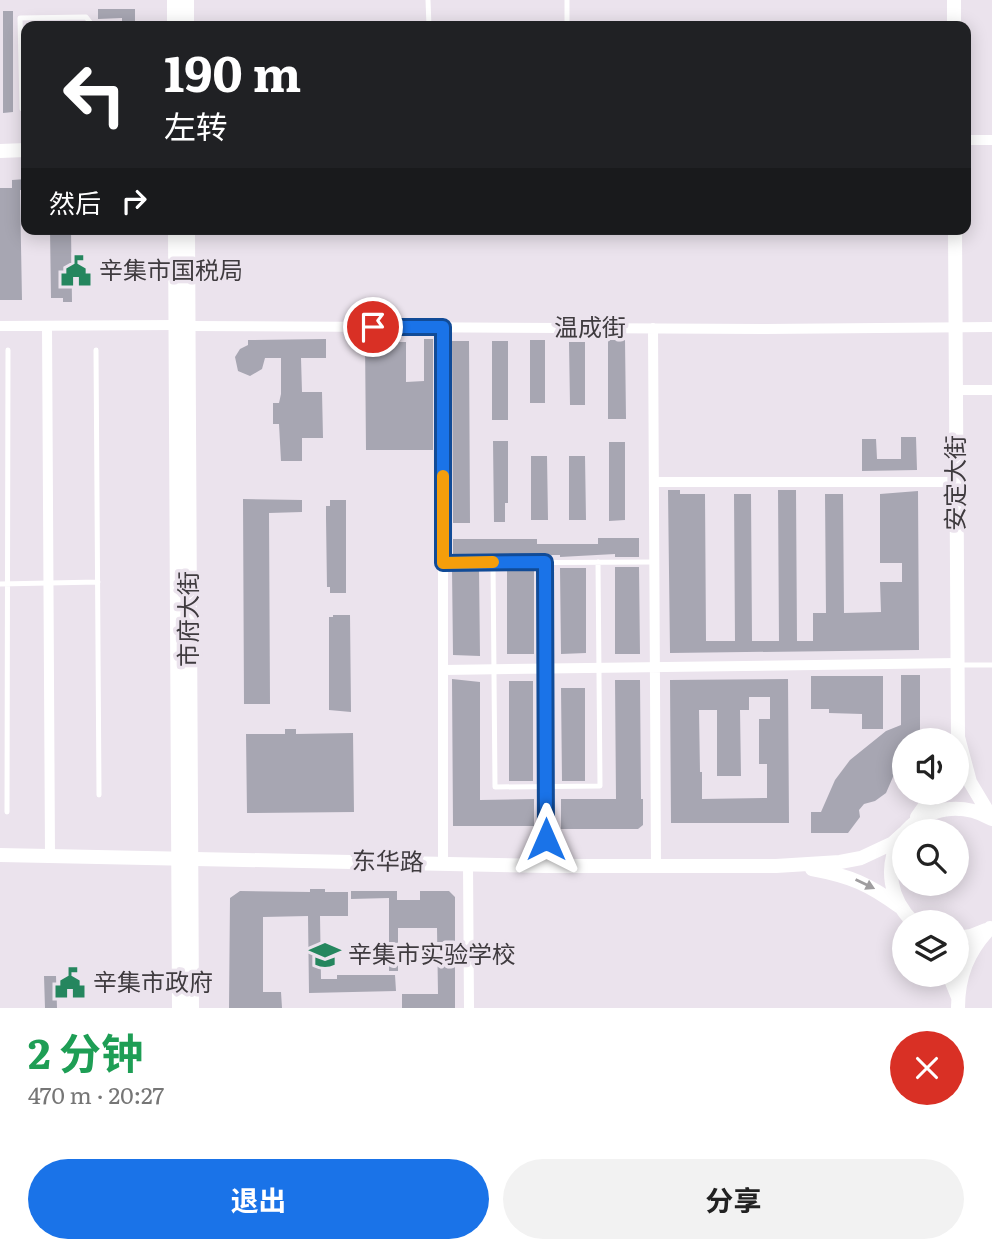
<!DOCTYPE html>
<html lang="zh">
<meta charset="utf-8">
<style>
body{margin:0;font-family:Literata,"Noto Sans SC",serif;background:#f2f2f2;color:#222;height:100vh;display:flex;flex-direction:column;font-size:26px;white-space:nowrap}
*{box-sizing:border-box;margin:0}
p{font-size:23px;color:#767676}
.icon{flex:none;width:38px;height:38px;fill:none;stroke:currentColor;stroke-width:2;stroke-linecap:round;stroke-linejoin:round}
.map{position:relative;height:1008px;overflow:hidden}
.details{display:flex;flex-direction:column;background:#fff;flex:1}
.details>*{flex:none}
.banner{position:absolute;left:21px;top:21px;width:950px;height:214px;border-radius:14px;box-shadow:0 4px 18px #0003;background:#202124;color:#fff;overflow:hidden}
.tools{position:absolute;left:892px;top:728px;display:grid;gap:14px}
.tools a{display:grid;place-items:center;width:77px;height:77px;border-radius:50%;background:#fff;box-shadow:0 4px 18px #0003;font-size:35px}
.pin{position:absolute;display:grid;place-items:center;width:60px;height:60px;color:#fff;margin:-30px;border:4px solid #fff;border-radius:50%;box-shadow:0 2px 7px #0007}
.me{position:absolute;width:77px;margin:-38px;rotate:0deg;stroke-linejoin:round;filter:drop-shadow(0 0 5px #0008)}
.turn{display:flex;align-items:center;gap:24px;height:147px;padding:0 28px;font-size:32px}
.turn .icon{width:91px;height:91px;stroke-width:2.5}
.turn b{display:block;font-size:49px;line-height:60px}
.then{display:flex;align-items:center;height:66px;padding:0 28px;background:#0003;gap:14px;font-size:26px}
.round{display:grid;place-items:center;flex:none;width:74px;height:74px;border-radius:37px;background:#f2f2f2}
.headline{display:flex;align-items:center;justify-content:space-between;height:119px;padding:0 28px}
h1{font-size:42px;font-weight:700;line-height:52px;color:#1e9e55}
.button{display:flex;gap:14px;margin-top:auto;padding:14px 28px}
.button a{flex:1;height:80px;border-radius:42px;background:#1a73e8;color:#fff;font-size:28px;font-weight:700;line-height:80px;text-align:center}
.button a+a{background:#f2f2f2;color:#222}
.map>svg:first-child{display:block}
.building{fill:#a7a6b2;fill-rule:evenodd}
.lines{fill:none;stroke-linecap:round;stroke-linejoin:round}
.service{stroke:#fff;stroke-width:5}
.minor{stroke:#fff;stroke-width:10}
.tertiary{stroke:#fff;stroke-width:14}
.secondary{stroke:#fff;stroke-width:16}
.oneway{fill:#9f9d9f}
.route-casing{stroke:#114b97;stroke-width:18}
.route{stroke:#1a73e8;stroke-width:12}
.slow{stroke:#f59e0b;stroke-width:12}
.labels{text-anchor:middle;stroke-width:7;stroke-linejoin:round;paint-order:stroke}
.poi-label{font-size:24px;fill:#3f3b3f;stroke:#ebe3ed;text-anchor:start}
.street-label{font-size:24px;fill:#3f3b3f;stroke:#ebe3ed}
</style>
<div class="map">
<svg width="992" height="1008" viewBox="0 0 992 1008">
<rect width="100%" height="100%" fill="#ebe3ed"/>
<!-- building -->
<path class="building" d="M 98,9 L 135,9 L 135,26 L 122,26 L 122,18 L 98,19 Z
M 3,11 L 13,11 L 13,112 L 3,113 Z
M 26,179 L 26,190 L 20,190 L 22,300 L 0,300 L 0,188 L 12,188 L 12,180 Z
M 50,229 L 71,229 L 72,302 L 63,302 L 63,298 L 51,298 Z
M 375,338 L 375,342 L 406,342 L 406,382 L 424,381 L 424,339 L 433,339 L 433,450 L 366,450 L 365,339 Z
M 326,339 L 326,358 L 301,358 L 302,392 L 322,392 L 323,438 L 302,438 L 302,461 L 281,461 L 279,424 L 273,424 L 273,403 L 279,403 L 281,394 L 281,358 L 265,358 L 262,369 L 250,376 L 238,371 L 235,357 L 240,349 L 248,345 L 248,340 Z
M 530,340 L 545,340 L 545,403 L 530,403 Z
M 608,340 L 625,340 L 626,419 L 608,419 Z
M 452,341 L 469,341 L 470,523 L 453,523 Z
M 492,341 L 508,341 L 508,420 L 492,420 Z
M 569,342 L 585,342 L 585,405 L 570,405 Z
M 901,437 L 916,437 L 917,470 L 862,471 L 862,439 L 876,439 L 877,459 L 901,459 Z
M 493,441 L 508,441 L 508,503 L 505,503 L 505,522 L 494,522 Z
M 609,442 L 625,442 L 625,520 L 609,521 Z
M 531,456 L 547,456 L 548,520 L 531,520 Z
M 569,456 L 585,456 L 586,520 L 569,520 Z
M 668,490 L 680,490 L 680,494 L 705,494 L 706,641 L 735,641 L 734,494 L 751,494 L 752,641 L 779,641 L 778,490 L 796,490 L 797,641 L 813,641 L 813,613 L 826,613 L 825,494 L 843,494 L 844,613 L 881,612 L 880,582 L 902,582 L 902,563 L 880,563 L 880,494 L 918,491 L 919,650 L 670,653 Z
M 243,499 L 302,500 L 302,512 L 269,513 L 270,704 L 244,704 Z
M 330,500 L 346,500 L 346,593 L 330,593 L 330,587 L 327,587 L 326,518 L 326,506 L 330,506 Z
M 598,538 L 639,538 L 639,557 L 615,557 L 615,554 L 560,557 L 560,555 L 534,555 L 534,557 L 507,557 L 507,555 L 479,555 L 479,558 L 453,558 L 453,539 L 537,539 L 537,544 L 598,544 Z
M 615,567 L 639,567 L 640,654 L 615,654 Z
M 452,568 L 479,568 L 480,656 L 453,655 Z
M 507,568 L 534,568 L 534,654 L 507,654 Z
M 560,568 L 586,568 L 586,653 L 561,654 Z
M 333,615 L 350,615 L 351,712 L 329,710 L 329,617 L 333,617 Z
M 901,675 L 920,675 L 920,740 L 905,740 L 905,771 L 896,770 L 886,793 L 875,801 L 864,804 L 859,810 L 860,817 L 848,833 L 811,833 L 811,812 L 821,812 L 835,780 L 850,760 L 886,731 L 901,725 Z
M 811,676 L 883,676 L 883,729 L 862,729 L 862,714 L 829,713 L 829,709 L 811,709 Z
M 452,679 L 480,682 L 480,800 L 534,799 L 534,826 L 453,826 Z
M 788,679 L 789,823 L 671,823 L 670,680 ZM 749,697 L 770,697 L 770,719 L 759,719 L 759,764 L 767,764 L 767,798 L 702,799 L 702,772 L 700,772 L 699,710 L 717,710 L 717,776 L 741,776 L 740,710 L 749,710 Z
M 615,680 L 640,680 L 641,799 L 643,799 L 643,825 L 638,829 L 561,829 L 561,799 L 616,799 Z
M 509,681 L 533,681 L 533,781 L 509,781 Z
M 561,688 L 585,688 L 585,781 L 562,781 Z
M 285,729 L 296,729 L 296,734 L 353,733 L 354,812 L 247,813 L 246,734 L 285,734 Z
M 310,889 L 325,889 L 325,892 L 348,892 L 348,916 L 320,916 L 321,979 L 337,979 L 337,975 L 395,975 L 396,991 L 309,993 L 308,916 L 263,917 L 263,992 L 281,992 L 282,1008 L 229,1008 L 230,898 L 240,891 L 310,892 Z
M 351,891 L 397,891 L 397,900 L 420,900 L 420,891 L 449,891 L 455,897 L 455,1008 L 402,1008 L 402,994 L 438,994 L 437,928 L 398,928 L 398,971 L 389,971 L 389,898 L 351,899 Z
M 44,976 L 56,976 L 57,1008 L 45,1008 Z"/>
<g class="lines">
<!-- service -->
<path class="service" d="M 428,0 L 429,26
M 567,0 L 567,26
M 26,109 L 22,109 L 20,18 L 86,17 L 93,26
M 96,350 L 99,795
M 493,562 L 495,787 L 600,786 L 598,562
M 545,562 L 546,864
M 443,563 L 653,562
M 0,584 L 98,582
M 960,665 L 992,665
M 7,812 L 8,350"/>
<!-- minor -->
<path class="minor" d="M 966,140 L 992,140
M 0,326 L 176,325
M 47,326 L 50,855
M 188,326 L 765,329 L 992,327
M 653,328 L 656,866
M 956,390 L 992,390
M 654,482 L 956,482
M 443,670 L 957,663
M 443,863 L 443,327
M 468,864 L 469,1008"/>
<!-- tertiary -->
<path class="tertiary" d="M 954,0 L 954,26
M 0,151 L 26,150
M 955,229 L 958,737 L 970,782 L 992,819
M 917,817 L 934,793
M 906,831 C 928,807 961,802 990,818
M 900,839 C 884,868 890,899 913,922
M 0,855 L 546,866 L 776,866 L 840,862 L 861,858 L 893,843 L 904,833
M 812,869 C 850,876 869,884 900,907
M 957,938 L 971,936 L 986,930
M 949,975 L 958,997
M 958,1008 C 958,976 968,951 990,928"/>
<!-- secondary -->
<path class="secondary" d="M 175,0 L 175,26
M 186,0 L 186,26
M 176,229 L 180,1008
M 187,229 L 191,1008"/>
</g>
<!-- one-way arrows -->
<defs><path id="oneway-solid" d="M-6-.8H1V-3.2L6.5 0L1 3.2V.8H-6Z" transform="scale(1.75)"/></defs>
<use class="oneway" href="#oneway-solid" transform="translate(865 884) rotate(26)"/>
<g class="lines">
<!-- route casing -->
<g class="route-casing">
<path id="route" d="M 373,327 L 443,327 L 443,563 L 545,562 L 546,839"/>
</g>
<!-- route -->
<use href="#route" class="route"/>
<!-- slow -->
<path class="slow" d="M 443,476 L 443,563 L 493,562"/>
</g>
<!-- icons -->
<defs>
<g id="civic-bare" transform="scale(2.415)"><path d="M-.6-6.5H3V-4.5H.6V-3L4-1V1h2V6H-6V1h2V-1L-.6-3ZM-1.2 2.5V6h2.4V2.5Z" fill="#25865e" stroke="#ebe3ed" stroke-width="2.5" paint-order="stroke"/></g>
<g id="school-bare" transform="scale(2.415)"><path d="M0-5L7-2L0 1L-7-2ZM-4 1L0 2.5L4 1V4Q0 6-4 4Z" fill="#25865e" stroke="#ebe3ed" stroke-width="2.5" paint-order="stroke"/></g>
</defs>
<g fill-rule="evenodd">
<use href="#civic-bare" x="76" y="271"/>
<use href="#school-bare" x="325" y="955"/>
<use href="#civic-bare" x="70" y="983"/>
</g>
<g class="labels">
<!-- poi labels -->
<g class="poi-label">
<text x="99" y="279">辛集市国税局</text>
<text x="348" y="963">辛集市实验学校</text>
<text x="93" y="991">辛集市政府</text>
</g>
<!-- street labels -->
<g class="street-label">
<text x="590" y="336">温成街</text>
<text transform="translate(956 483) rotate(-90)" y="8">安定大街</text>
<text transform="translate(189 619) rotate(-90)" y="8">市府大街</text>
<text transform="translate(388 862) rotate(1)" y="8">东华路</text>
</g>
</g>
</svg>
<div class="tools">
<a><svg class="icon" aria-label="sound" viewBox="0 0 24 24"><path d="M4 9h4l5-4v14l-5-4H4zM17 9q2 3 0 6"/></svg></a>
<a><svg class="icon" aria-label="search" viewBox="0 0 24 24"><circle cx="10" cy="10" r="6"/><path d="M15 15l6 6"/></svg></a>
<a><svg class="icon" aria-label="layers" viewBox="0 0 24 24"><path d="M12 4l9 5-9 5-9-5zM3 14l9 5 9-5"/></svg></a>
</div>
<div class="pin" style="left:373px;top:327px;background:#d93025"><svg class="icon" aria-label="arrive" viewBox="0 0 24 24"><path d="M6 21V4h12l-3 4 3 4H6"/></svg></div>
<svg class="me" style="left:546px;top:839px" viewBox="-20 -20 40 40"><path d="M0-17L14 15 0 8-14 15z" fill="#1a73e8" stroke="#fff" stroke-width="4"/></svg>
<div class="banner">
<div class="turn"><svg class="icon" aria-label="left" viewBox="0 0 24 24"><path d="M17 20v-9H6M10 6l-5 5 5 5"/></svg><div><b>190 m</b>左转</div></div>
<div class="then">然后<svg class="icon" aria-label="right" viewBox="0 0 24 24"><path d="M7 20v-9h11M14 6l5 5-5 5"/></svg></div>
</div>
</div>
<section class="details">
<div class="headline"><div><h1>2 分钟</h1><p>470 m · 20:27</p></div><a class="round" style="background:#d93025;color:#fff"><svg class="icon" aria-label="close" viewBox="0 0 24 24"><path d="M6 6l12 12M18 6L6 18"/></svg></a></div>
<div class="button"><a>退出</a><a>分享</a></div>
</section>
